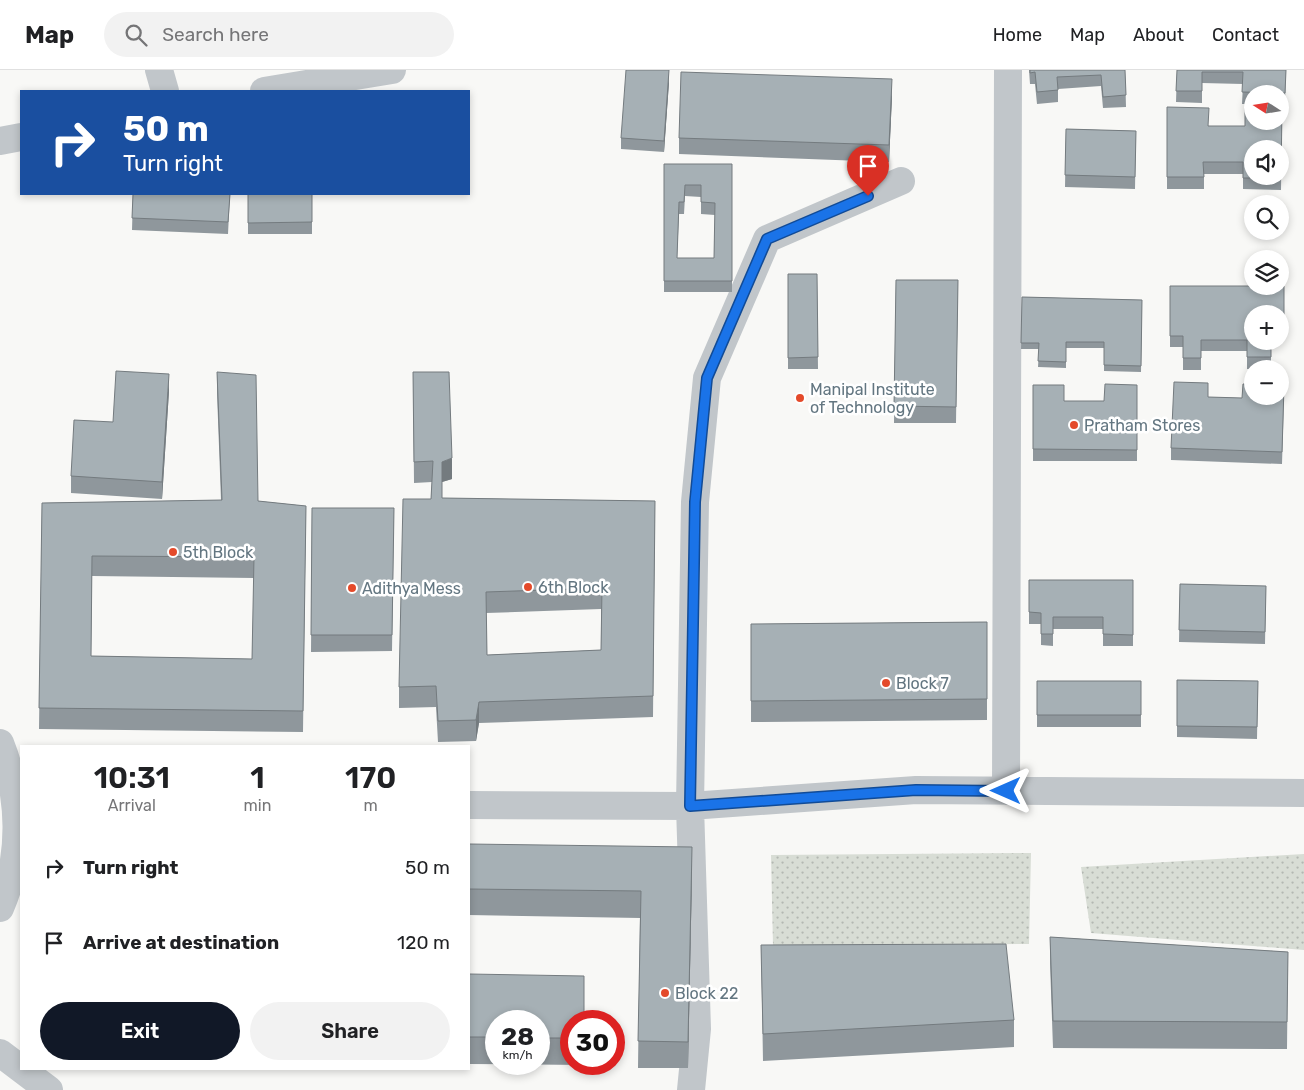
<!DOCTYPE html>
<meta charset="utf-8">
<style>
body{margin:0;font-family:Rubik,sans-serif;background:#f2f2f2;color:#202124;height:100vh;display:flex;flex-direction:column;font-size:19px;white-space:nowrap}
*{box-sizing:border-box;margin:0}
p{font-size:16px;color:#757577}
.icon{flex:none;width:28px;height:28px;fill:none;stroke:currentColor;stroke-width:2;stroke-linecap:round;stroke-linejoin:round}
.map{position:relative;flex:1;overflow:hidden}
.side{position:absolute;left:20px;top:675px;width:450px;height:325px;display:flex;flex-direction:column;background:#fff;border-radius:0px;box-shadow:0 2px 8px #0003}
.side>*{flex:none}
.banner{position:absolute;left:20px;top:20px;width:450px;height:105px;border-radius:0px;box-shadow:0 2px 8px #0003;background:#1a4fa0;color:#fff;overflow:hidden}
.needle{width:32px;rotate:282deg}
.controls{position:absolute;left:1244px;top:15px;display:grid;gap:10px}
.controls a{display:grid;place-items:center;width:45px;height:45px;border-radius:50%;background:#fff;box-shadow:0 2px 8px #0003;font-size:25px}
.speed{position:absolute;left:485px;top:940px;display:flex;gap:10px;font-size:25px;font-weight:700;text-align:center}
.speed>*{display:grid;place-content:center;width:65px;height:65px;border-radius:50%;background:#fff;box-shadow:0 2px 8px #0003;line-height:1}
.speed small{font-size:12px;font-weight:400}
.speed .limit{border:8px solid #d22;background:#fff;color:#111}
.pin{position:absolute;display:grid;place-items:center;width:42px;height:42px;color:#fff;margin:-51px -21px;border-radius:50% 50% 50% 0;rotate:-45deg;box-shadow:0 0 5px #0007}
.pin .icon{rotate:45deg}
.me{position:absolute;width:55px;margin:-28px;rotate:270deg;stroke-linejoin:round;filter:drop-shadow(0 0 4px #0008)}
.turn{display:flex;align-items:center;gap:18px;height:105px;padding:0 20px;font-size:22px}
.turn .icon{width:65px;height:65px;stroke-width:2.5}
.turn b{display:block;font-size:35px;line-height:42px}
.eta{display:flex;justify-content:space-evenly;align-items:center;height:85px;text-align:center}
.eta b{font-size:30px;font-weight:600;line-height:35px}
.cta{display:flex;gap:10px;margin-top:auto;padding:10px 20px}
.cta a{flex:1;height:58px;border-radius:30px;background:#111827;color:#fff;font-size:20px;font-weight:600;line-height:58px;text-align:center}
.cta a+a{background:#f2f2f2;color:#202124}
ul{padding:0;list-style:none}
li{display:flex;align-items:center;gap:15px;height:75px;padding:0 20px}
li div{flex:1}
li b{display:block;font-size:19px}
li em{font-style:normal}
header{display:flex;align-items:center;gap:30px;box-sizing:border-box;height:70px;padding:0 25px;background:#fff;border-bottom:1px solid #e0e0e0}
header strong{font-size:24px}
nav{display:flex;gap:28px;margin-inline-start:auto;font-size:18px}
.search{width:350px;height:45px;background:#f2f2f2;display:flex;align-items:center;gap:12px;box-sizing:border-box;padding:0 18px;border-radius:28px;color:#757577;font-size:19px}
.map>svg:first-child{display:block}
.grass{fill:url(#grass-dots)}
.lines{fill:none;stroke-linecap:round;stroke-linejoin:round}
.street{stroke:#c1c6ca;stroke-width:28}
.wall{fill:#8f979c;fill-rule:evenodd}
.shaded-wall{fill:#747b7f}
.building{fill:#a6b0b5;stroke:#747b7f;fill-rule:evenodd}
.route-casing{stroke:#114b97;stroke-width:12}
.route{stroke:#1a73e8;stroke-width:9}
.poi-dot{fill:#e44a2a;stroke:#fff;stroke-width:2}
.labels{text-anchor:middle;stroke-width:5;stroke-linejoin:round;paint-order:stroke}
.poi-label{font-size:16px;fill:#637681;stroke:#fff;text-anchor:start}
</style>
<header>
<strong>Map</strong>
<div class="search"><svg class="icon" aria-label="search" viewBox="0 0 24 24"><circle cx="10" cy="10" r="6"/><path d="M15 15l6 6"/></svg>Search here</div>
<nav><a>Home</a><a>Map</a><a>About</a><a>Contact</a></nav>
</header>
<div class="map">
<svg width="1304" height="1020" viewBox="0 0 1304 1020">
<defs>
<pattern id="grass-dots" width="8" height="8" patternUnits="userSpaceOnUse" patternTransform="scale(1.25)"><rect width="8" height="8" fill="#d8ddd5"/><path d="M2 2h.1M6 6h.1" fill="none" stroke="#b3b8b2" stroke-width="1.8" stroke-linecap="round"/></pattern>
</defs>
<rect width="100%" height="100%" fill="#f8f8f6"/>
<!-- grass -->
<path class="grass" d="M 1031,783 L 1029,874 L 773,876 L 771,785 Z
M 1304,784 L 1304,880 L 1091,863 L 1081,797 Z"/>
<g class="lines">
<!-- street -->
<path class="street" d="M 159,0 L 165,21
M 264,21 L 392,0
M 0,71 L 21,67
M 901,111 L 767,169 L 707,308 L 695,432 L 690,736 L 916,720 L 1304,723
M 0,673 C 21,726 23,786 0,838
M 1006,721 L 1008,0
M 469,735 L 690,736 L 697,959 L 691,1020
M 0,983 L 49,1020"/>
</g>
<!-- wall -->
<path class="wall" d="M 1029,0 L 1125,0 L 1126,37 L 1103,38 L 1101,16 L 1058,19 L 1058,32 L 1037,34 L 1035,14 L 1030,14 Z
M 1177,0 L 1286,0 L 1285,34 L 1280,34 L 1280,24 L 1252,24 L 1252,34 L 1242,34 L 1243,14 L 1202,13 L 1202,33 L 1176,32 Z
M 669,12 L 664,82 L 621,79 L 621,68 Z
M 892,26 L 889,92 L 679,84 L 679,68 Z
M 1167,37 L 1209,56 L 1245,56 L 1282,38 L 1281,120 L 1243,119 L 1243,104 L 1204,104 L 1204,119 L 1167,119 Z
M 1066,59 L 1136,61 L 1135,119 L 1065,117 Z
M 664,94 L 732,94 L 732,222 L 664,222 ZM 685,126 L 701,127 L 701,144 L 715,145 L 714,188 L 677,188 L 679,144 L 684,144 Z
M 133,124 L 230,124 L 228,164 L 132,160 Z
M 248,124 L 312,124 L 312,164 L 248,164 Z
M 788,204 L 817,204 L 818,299 L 788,299 Z
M 896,210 L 958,210 L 956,353 L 894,353 Z
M 1170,216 L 1284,216 L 1284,271 L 1280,271 L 1280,244 L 1252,244 L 1271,271 L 1271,299 L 1247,299 L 1247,281 L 1201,281 L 1201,300 L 1183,300 L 1183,277 L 1170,277 Z
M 1022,227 L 1142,230 L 1141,302 L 1104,301 L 1104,278 L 1066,278 L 1066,298 L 1038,297 L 1039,279 L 1021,279 Z
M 217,302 L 258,431 L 306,436 L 303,662 L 39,659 L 42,433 L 221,430 L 217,323 ZM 92,506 L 254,508 L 252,589 L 91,586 Z
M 413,302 L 452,409 L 442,412 L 442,428 L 655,431 L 653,647 L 479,653 L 476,671 L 438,672 L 436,637 L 399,638 L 399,617 L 431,429 L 432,412 L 414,413 ZM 601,539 L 601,580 L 487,585 L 486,543 Z
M 1033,315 L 1064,331 L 1104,331 L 1137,315 L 1137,391 L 1033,391 Z
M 169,321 L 162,429 L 71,423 L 71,406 L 113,352 Z
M 1208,327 L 1242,328 L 1284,327 L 1282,394 L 1171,390 L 1171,378 Z
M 312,438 L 394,438 L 392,581 L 311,582 Z
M 1029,510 L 1133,510 L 1133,576 L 1103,576 L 1103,559 L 1053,559 L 1053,576 L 1041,575 L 1041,554 L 1029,554 Z
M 1180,514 L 1266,516 L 1265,574 L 1179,572 Z
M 987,552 L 987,650 L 751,652 L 751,554 Z
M 1177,610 L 1258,611 L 1257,669 L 1177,667 Z
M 1037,611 L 1141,611 L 1141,657 L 1037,657 Z
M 469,774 L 692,803 L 688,998 L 638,998 L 640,848 L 469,845 Z
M 1050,867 L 1288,882 L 1287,979 L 1053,978 L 1050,893 Z
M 761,875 L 1014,950 L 1014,977 L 763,991 Z
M 469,904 L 571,951 L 571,994 L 584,994 L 584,995 L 469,994 ZM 496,951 L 539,951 L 539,994 L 496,994 Z"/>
<!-- shaded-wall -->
<path class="shaded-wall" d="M 669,0 L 669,12 L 664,82 L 664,71 Z
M 892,9 L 892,26 L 889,92 L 889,75 Z
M 169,304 L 169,321 L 162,429 L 162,412 Z
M 452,388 L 452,409 L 442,412 L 442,392 Z
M 479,632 L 479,653 L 476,671 L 476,650 Z
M 692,777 L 692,803 L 688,998 L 688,972 Z"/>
<!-- building -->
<path class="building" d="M 626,0 L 669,0 L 664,71 L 621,68 Z
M 1030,0 L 1125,0 L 1126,25 L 1103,27 L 1101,5 L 1057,7 L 1058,20 L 1037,22 L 1035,2 L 1030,3 Z
M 1177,0 L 1286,0 L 1285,23 L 1242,22 L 1243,2 L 1202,2 L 1202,21 L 1176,21 Z
M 681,2 L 892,9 L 889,75 L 679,68 Z
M 1167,37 L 1209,38 L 1208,56 L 1245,56 L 1245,38 L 1252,38 L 1252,51 L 1280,51 L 1280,38 L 1282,38 L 1281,108 L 1243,108 L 1243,92 L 1203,92 L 1204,107 L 1167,107 ZM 1252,79 L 1280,79 L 1280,106 L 1252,106 Z
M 1066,59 L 1136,61 L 1135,107 L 1065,105 Z
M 664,94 L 732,94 L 732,211 L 664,211 ZM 685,115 L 701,115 L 701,132 L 715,133 L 714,188 L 677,188 L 679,132 L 684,132 Z
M 133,124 L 230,124 L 228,152 L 132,148 Z
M 248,124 L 312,124 L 312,152 L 248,153 Z
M 788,204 L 817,204 L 818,287 L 788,288 Z
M 896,210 L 958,210 L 956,337 L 894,336 Z
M 1170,216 L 1284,216 L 1284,259 L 1280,259 L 1280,244 L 1252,244 L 1252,271 L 1271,271 L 1271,287 L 1247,287 L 1247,270 L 1201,270 L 1201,288 L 1183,288 L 1183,266 L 1170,266 Z
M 1022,227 L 1142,230 L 1141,296 L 1104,295 L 1104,272 L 1066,272 L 1066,292 L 1038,291 L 1039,273 L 1021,273 Z
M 116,301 L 169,304 L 162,412 L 71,406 L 74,350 L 113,352 Z
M 217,302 L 256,305 L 258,431 L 306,436 L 303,641 L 39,638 L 42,433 L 222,430 ZM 92,486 L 254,487 L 252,589 L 91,586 Z
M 413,302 L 449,302 L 452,388 L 442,392 L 442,428 L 655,431 L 653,626 L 479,632 L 476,650 L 438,651 L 436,616 L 399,617 L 403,429 L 431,429 L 433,391 L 414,392 ZM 602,518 L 601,580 L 487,585 L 486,522 Z
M 1174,312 L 1208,313 L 1208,327 L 1242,328 L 1243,314 L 1252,314 L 1252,326 L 1280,326 L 1280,315 L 1284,316 L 1282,382 L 1171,378 Z
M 1105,314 L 1137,315 L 1137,380 L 1033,379 L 1033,315 L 1064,315 L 1064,331 L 1104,331 Z
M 312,438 L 394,438 L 392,565 L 311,565 Z
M 1029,510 L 1133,510 L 1133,565 L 1103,564 L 1103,547 L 1053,547 L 1053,564 L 1041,564 L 1041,543 L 1029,542 Z
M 1180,514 L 1266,516 L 1265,562 L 1179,560 Z
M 987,552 L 987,629 L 751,631 L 751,554 Z
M 1177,610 L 1258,611 L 1257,657 L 1177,656 Z
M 1037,611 L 1141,611 L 1141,645 L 1037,645 Z
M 469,774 L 692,777 L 688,972 L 638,971 L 641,821 L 469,819 Z
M 1050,867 L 1288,882 L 1287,952 L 1053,951 Z
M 1006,874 L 1014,950 L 763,964 L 761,875 Z
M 469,904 L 584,906 L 584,951 L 571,951 L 571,968 L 539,968 L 539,951 L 496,951 L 496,967 L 469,967 Z"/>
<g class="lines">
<!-- route casing -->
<g class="route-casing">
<path id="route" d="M 868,126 L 767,169 L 707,308 L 695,432 L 690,736 L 916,720 L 1006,721"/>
</g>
<!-- route -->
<use href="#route" class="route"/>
</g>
<!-- markers -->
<g class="poi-dot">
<circle cx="800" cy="328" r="5"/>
<circle cx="1074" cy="355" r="5"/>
<circle cx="173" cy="482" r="5"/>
<circle cx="528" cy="517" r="5"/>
<circle cx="352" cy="518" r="5"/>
<circle cx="886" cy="613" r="5"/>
<circle cx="665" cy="923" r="5"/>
</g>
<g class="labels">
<!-- poi labels -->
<g class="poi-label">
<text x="810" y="325">Manipal Institute<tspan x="810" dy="18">of Technology</tspan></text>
<text x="1084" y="361">Pratham Stores</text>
<text x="183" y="488">5th Block</text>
<text x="538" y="523">6th Block</text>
<text x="362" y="524">Adithya Mess</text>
<text x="896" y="619">Block 7</text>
<text x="675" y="929">Block 22</text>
</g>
</g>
</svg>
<div class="controls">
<a><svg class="needle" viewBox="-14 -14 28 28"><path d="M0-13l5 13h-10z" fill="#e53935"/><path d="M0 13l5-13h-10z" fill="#757577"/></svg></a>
<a><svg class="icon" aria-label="sound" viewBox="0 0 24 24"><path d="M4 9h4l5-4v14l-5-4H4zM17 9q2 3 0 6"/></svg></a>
<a><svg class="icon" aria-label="search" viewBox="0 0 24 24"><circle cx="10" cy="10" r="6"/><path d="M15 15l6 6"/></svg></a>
<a><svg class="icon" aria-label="layers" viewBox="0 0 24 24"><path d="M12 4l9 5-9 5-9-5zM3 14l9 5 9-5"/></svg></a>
<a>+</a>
<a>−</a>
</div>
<div class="speed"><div>28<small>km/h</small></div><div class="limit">30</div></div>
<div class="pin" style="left:868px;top:126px;background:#d93025"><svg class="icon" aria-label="arrive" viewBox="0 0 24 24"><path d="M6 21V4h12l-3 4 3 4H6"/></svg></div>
<svg class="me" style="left:1006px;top:721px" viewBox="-20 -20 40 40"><path d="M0-17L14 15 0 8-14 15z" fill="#1a73e8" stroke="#fff" stroke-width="4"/></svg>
<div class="banner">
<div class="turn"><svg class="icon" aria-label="right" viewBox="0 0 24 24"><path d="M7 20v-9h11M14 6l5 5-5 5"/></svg><div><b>50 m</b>Turn right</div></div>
</div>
<section class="side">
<div class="eta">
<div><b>10:31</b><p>Arrival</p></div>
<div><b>1</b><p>min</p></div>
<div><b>170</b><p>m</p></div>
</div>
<ul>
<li><svg class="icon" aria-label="right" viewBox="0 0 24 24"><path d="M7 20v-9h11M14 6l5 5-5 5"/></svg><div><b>Turn right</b></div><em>50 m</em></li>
<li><svg class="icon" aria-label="arrive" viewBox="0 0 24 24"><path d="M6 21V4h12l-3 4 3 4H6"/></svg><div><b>Arrive at destination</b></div><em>120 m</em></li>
</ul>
<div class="cta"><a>Exit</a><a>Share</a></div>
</section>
</div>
